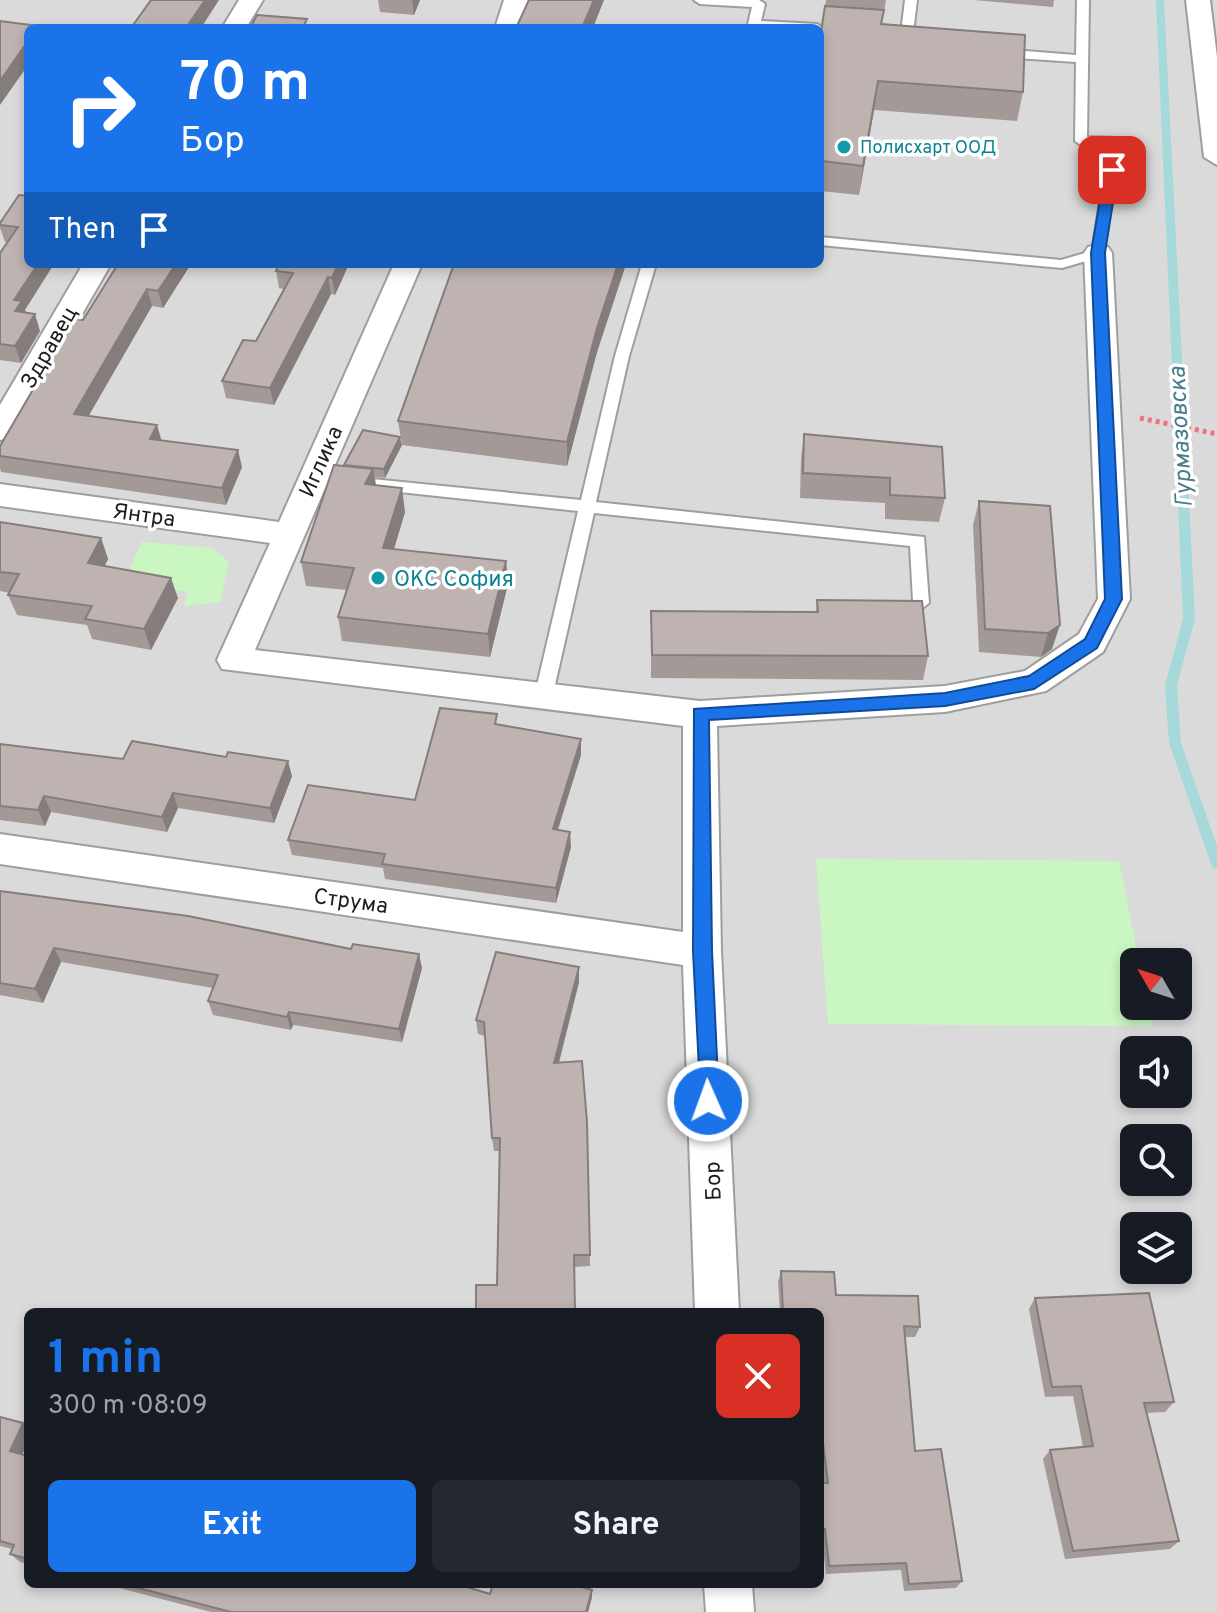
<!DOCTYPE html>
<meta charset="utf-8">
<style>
body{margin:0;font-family:Overpass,sans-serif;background:#242831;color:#f1f3f6;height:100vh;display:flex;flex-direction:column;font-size:30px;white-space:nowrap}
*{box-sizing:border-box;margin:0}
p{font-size:26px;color:#9ea1a6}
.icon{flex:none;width:44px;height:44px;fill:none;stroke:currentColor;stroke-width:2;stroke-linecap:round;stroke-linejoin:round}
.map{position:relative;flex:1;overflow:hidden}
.sheet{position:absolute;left:24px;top:1308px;width:800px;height:280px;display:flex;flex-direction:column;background:#171b24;border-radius:12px;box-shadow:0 4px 12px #0003}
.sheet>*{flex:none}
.top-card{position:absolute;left:24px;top:24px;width:800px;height:244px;border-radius:12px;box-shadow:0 4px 12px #0003;background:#1a73e8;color:#fff;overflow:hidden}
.needle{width:52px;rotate:309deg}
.tools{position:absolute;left:1120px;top:948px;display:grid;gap:16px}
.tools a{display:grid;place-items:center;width:72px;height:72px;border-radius:12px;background:#171b24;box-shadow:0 4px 12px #0003;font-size:40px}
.pin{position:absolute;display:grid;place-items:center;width:68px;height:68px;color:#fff;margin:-34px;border-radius:16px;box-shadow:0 4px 12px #0006}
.me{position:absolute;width:88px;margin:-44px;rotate:358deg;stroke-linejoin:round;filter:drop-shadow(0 0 6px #0008)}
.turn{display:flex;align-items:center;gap:28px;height:168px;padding:0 24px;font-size:36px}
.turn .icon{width:104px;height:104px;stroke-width:2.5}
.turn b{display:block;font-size:56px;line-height:68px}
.then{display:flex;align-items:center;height:76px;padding:0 24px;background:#0003;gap:16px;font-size:30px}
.round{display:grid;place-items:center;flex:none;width:84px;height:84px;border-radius:12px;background:#242831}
.overview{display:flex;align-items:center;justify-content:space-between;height:136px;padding:0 24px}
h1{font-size:48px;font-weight:700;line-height:60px;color:#1a73e8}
.primary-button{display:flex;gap:16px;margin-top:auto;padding:16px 24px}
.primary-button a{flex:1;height:92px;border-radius:12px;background:#1a73e8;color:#fff;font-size:32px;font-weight:700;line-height:92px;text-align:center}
.primary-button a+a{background:#242831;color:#f1f3f6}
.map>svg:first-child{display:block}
.residential{fill:#dbdadb;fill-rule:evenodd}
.park{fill:#caf6c2}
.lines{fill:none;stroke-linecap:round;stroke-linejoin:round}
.stream{fill:#a6d9d9;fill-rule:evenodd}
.lane-casing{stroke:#9e9e9e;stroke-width:4}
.street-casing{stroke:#9e9e9e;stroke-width:4}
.path{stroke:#f27181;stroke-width:5;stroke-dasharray:4 4;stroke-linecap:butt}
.lane{fill:#fff;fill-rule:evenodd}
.street{fill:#fff;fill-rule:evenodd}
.wall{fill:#a39a97}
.shaded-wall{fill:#857d7b}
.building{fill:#beb3b0;stroke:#857d7b;stroke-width:2}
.route{fill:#1a73e8;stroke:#114b97;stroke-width:2}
.culture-dot{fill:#0f9aa8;stroke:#fff;stroke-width:3}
.labels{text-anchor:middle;stroke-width:7;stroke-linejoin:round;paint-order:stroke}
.far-culture-label{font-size:18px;fill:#0d838f;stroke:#fff;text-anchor:start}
.street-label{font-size:22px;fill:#1d1d1d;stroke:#fff}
.culture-label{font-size:22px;fill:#0d838f;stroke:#fff;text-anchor:start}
.water-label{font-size:24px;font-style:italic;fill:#467d91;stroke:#fff}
</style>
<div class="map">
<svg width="1217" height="1612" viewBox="0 0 1217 1612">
<rect width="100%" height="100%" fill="#eee8e4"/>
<!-- residential -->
<path class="residential" d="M 0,0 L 1217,0 L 1217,1612 L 0,1612 ZM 28,28 L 820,28 L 820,264 L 28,264 ZM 1134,962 L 1178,962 L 1178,1006 L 1134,1006 ZM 1134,1050 L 1178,1050 L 1178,1094 L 1134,1094 ZM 1134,1138 L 1178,1138 L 1178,1182 L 1134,1182 ZM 1134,1226 L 1178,1226 L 1178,1270 L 1134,1270 ZM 28,1312 L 820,1312 L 820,1584 L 28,1584 Z"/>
<!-- park -->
<path class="park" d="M 142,542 L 212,548 L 229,562 L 220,602 L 184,606 L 188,592 L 124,581 Z
M 816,859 L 1119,861 L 1139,962 L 1134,962 L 1134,1006 L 1148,1006 L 1152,1026 L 828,1024 Z"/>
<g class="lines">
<!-- stream -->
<path class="stream" d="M 1156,0 L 1164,0 L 1195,619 L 1177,685 L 1181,743 L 1217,846 L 1217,869 L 1213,868 L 1211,864 L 1169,743 L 1165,685 L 1183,619 Z"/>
<!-- lane casing -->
<g class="lane-casing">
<path id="lane" d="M 694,0 L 759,0 L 765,4 L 761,21 L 817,24 L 823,28 L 820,31 L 820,28 L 754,28 L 748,24 L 752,7 L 700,4 Z
M 905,0 L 917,0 L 913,33 L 907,37 L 901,33 Z
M 1077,0 L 1089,0 L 1087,137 L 1116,138 L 1122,142 L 1103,256 L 1062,268 L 820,245 L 820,237 L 1061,260 L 1092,251 L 1109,146 L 1081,145 L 1075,141 L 1076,62 L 1000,57 L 994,53 L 1000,49 L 1076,55 Z
M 642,264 L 656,264 L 629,356 L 596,502 L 924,537 L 929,603 L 906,621 L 898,615 L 913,601 L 910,546 L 594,513 L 552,698 L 543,705 L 534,698 L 578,511 L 352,487 L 344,482 L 352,477 L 581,500 L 615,356 Z"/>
</g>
<!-- street casing -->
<g class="street-casing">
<path id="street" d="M 239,0 L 263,0 L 246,28 L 222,28 Z
M 504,0 L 528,0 L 519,28 L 495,28 Z
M 1186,0 L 1210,0 L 1217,57 L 1217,165 L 1204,157 Z
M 1098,245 L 1108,247 L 1112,253 L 1130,599 L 1103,652 L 1046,691 L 945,712 L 717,726 L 721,951 L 739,1312 L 695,1312 L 683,965 L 0,864 L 0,834 L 683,932 L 683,726 L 222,669 L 217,660 L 270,543 L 0,506 L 0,484 L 279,522 L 394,264 L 422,264 L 255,650 L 700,701 L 945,686 L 1025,671 L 1079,634 L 1098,599 L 1084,253 L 1088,247 Z
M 83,264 L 111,264 L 11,437 L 0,440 L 0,405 Z
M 704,1584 L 752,1584 L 754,1612 L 706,1612 Z"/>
</g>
<!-- path -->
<path class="path" d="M 1140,418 L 1217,434"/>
<!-- lane -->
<use href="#lane" class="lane"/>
<!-- street -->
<use href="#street" class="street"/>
</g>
<!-- wall -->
<path class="wall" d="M 378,0 L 420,0 L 414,15 L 380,12 Z
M 826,0 L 886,0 L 882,24 L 1023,92 L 1017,121 L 874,110 L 859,195 L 820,191 L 820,38 Z
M 974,0 L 1054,0 L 1053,7 Z
M 19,195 L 25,310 L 40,331 L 21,363 L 0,360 L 0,253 L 8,242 L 5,242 L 0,228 L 0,223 Z
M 118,264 L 191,264 L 163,308 L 152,306 L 88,416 L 242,467 L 226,505 L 1,472 L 0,468 L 0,446 L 51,358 L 49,351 L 83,320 Z
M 349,264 L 335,295 L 331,294 L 274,405 L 226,398 L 222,381 L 256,341 L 284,289 L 279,288 L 276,271 Z
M 454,264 L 626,264 L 597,352 L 567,466 L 402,445 L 398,421 Z
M 804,434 L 945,498 L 939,522 L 885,519 L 885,503 L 800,498 L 801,459 Z
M 402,445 L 385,478 L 375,477 L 376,486 L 405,512 L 394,549 L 506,561 L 508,584 L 490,657 L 342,641 L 338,617 L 347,590 L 306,586 L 301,562 L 344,466 Z
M 979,501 L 1050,506 L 1052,649 L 1041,657 L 979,652 L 973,525 Z
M 0,522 L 101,538 L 108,559 L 104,566 L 178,598 L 151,650 L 92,639 L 87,625 L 17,615 L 8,595 L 10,593 L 0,591 Z
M 817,600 L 928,656 L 923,680 L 651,678 L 651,611 L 816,612 Z
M 498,724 L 581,739 L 581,755 L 558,830 L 571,847 L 556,903 L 385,879 L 383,868 L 292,855 L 288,840 L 415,800 Z
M 0,744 L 123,759 L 292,776 L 274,823 L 178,808 L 167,832 L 51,812 L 45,826 L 0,820 Z
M 0,891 L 422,968 L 402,1042 L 293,1025 L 291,1030 L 213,1015 L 208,1001 L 213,988 L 61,962 L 43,1003 L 0,995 Z
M 579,982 L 559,1063 L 587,1122 L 590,1266 L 574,1267 L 497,1285 L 499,1151 L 494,1151 L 492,1138 L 485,1036 L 478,1034 L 476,1020 Z
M 781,1271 L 836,1295 L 920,1327 L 915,1337 L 905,1337 L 915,1451 L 962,1581 L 956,1588 L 904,1591 L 901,1570 L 826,1574 L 822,1537 L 820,1537 L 820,1483 L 823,1483 L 820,1455 L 820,1312 L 780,1312 L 778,1282 Z
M 1035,1298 L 1174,1402 L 1165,1412 L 1146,1413 L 1179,1541 L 1170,1549 L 1065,1559 L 1043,1459 L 1050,1450 L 1083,1447 L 1073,1396 L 1045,1397 L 1029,1309 Z
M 0,1417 L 23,1423 L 28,1428 L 28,1441 L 22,1455 L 28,1456 L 28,1564 L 20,1562 L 10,1554 L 12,1549 L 0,1546 Z
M 104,1584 L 457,1584 L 490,1594 L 592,1597 L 588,1612 L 211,1612 Z"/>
<!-- shaded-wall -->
<path class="shaded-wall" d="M 205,0 L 219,0 L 201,28 L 186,28 Z
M 412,0 L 420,0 L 414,15 Z
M 594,0 L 604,0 L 593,28 L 582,28 Z
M 28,41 L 28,65 L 0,105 L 0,81 Z
M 878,81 L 874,110 L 859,195 L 863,166 Z
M 38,264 L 54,264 L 25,310 L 27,318 L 15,311 L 14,300 Z
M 176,264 L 191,264 L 163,308 L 158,291 Z
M 338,264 L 349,264 L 335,295 L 332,278 Z
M 618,264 L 626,264 L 597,352 L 567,466 L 567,442 L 597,328 Z
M 328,277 L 331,294 L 274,405 L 270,388 Z
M 147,289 L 152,306 L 80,431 L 74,414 Z
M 35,314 L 40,331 L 21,363 L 15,346 Z
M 157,425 L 162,442 L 150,439 Z
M 400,437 L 402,445 L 385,478 L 384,469 Z
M 238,450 L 242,467 L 226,505 L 222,488 Z
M 373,469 L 377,493 L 365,484 Z
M 402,488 L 405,512 L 387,572 L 383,548 Z
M 101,538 L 108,559 L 96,584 L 88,563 Z
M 506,561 L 508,584 L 490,657 L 488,634 Z
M 171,578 L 178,598 L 151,650 L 144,629 Z
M 1060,625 L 1052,649 L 1041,657 L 1048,633 Z
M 581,739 L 581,755 L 553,844 L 553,829 Z
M 288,761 L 292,776 L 274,823 L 270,808 Z
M 173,793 L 178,808 L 167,832 L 162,817 Z
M 44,796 L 51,812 L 45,826 L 38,810 Z
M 570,832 L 571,847 L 556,903 L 556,888 Z
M 54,948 L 61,962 L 43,1003 L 35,989 Z
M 419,954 L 422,968 L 402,1042 L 399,1029 Z
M 579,967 L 579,982 L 555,1077 L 554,1063 Z
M 289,1012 L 293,1025 L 291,1030 L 287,1017 Z
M 23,1423 L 28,1428 L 28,1441 L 20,1460 L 10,1451 Z
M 592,1590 L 592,1597 L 588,1612 L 586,1612 Z"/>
<!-- building -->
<path class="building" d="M 151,0 L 205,0 L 186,28 L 131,28 Z
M 529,0 L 594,0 L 582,28 L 516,28 Z
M 825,6 L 884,10 L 881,24 L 1025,35 L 1023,92 L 878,81 L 863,166 L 823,161 L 820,178 L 820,38 Z
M 257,15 L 307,19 L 303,28 L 250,28 Z
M 0,21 L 39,26 L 38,28 L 28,28 L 28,41 L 0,81 Z
M 19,195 L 28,196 L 28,264 L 38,264 L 14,300 L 22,301 L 15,311 L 35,314 L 15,346 L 0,344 L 0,253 L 18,227 L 0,225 L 0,223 Z
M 118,264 L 176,264 L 158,291 L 147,289 L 74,414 L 157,425 L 150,439 L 238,450 L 222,488 L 0,456 L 0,446 L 55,352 L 49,351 L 68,318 L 83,320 Z
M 279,264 L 338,264 L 332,278 L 328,277 L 270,388 L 222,381 L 243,340 L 256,341 L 293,273 L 276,271 Z
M 454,264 L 618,264 L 597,328 L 567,442 L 398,421 Z
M 363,430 L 400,437 L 384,469 L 344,465 Z
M 804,434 L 942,447 L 945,498 L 890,495 L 890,478 L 803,473 Z
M 334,465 L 373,469 L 365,484 L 402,488 L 383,548 L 506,561 L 488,634 L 338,617 L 354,568 L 301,562 Z
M 979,501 L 1050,506 L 1060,625 L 1048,633 L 985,629 Z
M 0,522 L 101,538 L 88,563 L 171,578 L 144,629 L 85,619 L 92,606 L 8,595 L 19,574 L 0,572 Z
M 817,600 L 922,601 L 928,656 L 652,655 L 651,611 L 818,612 Z
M 440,708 L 497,714 L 495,724 L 581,739 L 553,829 L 570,832 L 556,888 L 382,864 L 385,854 L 288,840 L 308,785 L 415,800 Z
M 132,741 L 226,757 L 228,752 L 288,761 L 270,808 L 173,793 L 162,817 L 44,796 L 38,810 L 0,806 L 0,744 L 123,759 Z
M 0,891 L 188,916 L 351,949 L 353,944 L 419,954 L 399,1029 L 289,1012 L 287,1017 L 208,1001 L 218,975 L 54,948 L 35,989 L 0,983 Z
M 496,952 L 579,967 L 554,1063 L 582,1061 L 587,1122 L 590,1255 L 574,1255 L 575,1312 L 476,1312 L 476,1285 L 497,1285 L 500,1138 L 492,1138 L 484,1022 L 476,1020 Z
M 781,1271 L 834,1272 L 836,1295 L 918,1296 L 920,1327 L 904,1326 L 915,1451 L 941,1449 L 962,1581 L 909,1584 L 906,1563 L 829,1566 L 825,1529 L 820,1529 L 820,1483 L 828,1483 L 820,1419 L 820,1312 L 783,1312 Z
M 1149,1293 L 1174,1402 L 1144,1403 L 1179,1541 L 1073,1551 L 1050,1450 L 1093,1446 L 1081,1386 L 1052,1387 L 1035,1298 Z
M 0,1417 L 23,1423 L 10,1451 L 28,1456 L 28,1559 L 10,1554 L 14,1545 L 0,1541 Z
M 123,1584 L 457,1584 L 490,1594 L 493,1584 L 572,1584 L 592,1590 L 586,1612 L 231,1612 Z"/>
<!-- route -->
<path class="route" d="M 1112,166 L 1118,170 L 1105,253 L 1122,599 L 1097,648 L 1034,689 L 945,706 L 709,720 L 712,951 L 719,1101 L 716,1108 L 708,1111 L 701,1108 L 693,951 L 694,709 L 945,693 L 1029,676 L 1085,639 L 1105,599 L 1091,253 L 1105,170 Z"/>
<!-- markers -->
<g class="culture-dot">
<circle cx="844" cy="147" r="8"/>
<circle cx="378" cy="578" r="8"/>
</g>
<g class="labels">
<!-- far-culture labels -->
<g class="far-culture-label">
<text x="860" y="153">Полисхарт ООД</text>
</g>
<!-- street labels -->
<g class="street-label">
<text transform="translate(48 347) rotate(-60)" y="8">Здравец</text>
<text transform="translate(320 461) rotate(-66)" y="8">Иглика</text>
<text transform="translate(144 514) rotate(8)" y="8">Янтра</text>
<text transform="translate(351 900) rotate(8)" y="8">Струма</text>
<text transform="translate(712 1181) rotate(-92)" y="8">Бор</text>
</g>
<!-- culture labels -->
<g class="culture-label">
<text x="394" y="586">ОКС София</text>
</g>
<!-- water labels -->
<g class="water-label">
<text transform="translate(1180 437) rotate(-93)" y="8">Гурмазовска</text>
</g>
</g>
</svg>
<div class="tools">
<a><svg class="needle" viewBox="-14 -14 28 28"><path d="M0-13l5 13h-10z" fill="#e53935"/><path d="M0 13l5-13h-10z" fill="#9ea1a6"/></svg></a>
<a><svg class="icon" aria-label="sound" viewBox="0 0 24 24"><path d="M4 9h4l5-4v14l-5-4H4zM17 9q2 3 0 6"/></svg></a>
<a><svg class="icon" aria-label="search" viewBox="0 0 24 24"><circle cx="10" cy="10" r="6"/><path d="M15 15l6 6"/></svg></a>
<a><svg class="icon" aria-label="layers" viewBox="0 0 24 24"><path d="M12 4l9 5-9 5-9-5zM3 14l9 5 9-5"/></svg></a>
</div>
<div class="pin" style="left:1112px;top:170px;background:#d93025"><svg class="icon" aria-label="arrive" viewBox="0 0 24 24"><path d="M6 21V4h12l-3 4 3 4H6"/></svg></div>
<svg class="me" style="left:708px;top:1101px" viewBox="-20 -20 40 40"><circle r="17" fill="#1a73e8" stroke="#fff" stroke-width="3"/><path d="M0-11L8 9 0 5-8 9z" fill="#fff"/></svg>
<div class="top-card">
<div class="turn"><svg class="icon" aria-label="right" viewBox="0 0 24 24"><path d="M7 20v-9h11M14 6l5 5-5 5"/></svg><div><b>70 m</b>Бор</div></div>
<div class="then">Then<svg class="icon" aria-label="arrive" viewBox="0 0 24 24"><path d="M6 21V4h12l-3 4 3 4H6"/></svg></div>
</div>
<section class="sheet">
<div class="overview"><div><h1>1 min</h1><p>300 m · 08:09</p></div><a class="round" style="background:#d93025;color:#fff"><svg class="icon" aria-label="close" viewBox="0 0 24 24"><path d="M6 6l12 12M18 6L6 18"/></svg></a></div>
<div class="primary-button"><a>Exit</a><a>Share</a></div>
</section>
</div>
